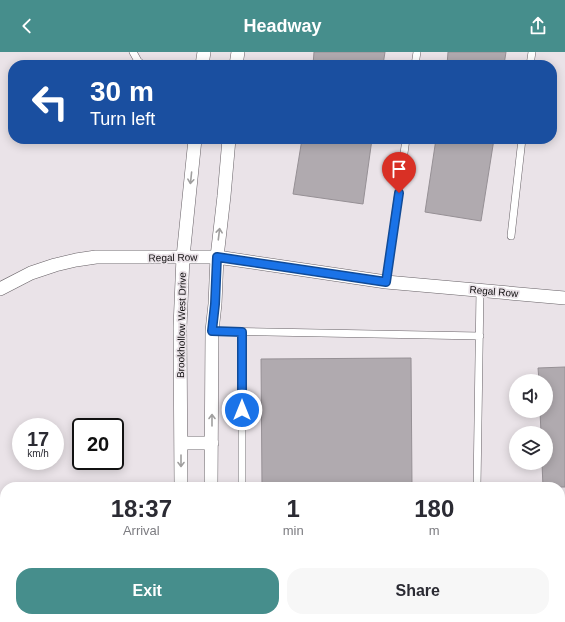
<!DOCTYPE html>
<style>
body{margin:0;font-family:Helvetica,sans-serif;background:#f7f7f7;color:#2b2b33;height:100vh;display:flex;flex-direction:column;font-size:15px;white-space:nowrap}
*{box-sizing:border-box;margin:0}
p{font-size:13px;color:#7c7c81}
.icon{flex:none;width:22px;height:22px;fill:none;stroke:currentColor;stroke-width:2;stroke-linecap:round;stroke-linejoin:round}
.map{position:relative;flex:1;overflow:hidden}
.side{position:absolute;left:0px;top:430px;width:565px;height:140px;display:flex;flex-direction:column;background:#fff;border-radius:16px 16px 0 0;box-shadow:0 2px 10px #0003}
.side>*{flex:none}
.banner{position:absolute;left:8px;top:8px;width:549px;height:84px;border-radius:16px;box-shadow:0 2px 10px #0003;background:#1a4fa0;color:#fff;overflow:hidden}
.fabs{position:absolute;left:509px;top:322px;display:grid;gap:8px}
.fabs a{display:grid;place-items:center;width:44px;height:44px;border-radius:50%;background:#fff;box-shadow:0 2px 10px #0003;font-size:20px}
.speed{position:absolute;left:12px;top:366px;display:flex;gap:8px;font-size:20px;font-weight:700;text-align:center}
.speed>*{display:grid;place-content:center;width:52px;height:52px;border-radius:50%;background:#fff;box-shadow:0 2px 10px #0003;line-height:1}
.speed small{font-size:10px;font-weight:400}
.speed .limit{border:2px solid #111;border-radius:6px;background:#fff;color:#111}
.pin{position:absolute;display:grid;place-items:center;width:34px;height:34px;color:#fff;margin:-41px -17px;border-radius:50% 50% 50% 0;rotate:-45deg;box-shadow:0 0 4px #0007}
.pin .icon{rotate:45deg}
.me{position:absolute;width:44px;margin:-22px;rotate:0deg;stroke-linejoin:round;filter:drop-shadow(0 0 3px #0008)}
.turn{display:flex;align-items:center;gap:14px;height:84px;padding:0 16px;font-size:18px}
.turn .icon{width:52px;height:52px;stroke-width:2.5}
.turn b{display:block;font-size:28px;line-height:34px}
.eta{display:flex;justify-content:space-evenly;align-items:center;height:68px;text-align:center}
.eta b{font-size:24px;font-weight:700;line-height:28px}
.action{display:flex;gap:8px;margin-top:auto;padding:8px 16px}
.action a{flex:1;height:46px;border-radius:16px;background:#468e8c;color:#fff;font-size:16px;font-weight:700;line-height:46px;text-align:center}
.action a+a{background:#f7f7f7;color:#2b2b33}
header{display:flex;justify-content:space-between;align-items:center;height:52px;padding:0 16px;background:#468e8c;color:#fff;font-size:18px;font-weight:700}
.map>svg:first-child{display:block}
.building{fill:#b0aaaf;stroke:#969095}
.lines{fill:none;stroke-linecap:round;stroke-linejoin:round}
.service-casing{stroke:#676166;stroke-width:8}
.minor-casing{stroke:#676166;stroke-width:14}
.service{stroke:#fff;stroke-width:7}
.minor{stroke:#fff;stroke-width:13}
.oneway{stroke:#a09f9f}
.route-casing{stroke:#114b97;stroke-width:10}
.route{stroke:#1a73e8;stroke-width:7}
.labels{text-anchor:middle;stroke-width:3.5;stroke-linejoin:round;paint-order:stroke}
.street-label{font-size:10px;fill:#110f10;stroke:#eae3e8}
</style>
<header><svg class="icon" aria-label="back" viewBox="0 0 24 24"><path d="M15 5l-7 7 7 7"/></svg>Headway<svg class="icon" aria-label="share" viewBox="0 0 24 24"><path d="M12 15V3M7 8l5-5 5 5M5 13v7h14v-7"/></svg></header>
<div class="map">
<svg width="565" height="570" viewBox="0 0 565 570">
<rect width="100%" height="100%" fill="#eae3e8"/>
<!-- building -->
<path class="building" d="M 314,0 L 385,0 L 383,13 L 313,13 Z
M 448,0 L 506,0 L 504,13 L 447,13 Z
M 302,87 L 372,87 L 363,152 L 293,142 Z
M 436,87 L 494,87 L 481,169 L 425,160 Z
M 411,306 L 412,435 L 262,435 L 261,307 Z
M 565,315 L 565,435 L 543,435 L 542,411 L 546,411 L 546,381 L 541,381 L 540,359 L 546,359 L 546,329 L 539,329 L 538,316 Z"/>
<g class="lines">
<!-- service casing -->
<g class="service-casing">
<path id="service" d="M 133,0 L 138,9 L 143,13
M 415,13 L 417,0
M 530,13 L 532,0
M 511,184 L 522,87
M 386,230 L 406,87
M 212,279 L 480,284
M 242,280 L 242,435
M 477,435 L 480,238
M 0,503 L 5,498
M 0,505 L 5,521
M 19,565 L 21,570
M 63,565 L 65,570
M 242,565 L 242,570
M 476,570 L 476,565"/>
</g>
<!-- minor casing -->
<g class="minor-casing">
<path id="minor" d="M 202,13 L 204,0
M 236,13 L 238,0
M 0,237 L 31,221 L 55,213 L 76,208 L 96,205 L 217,205 L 386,230 L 565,246
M 181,391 L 212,391
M 181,435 L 180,275 L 183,205 L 195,87
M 211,435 L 212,279 L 215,252 L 217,205 L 224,144 L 229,87
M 182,565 L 182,570
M 212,565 L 212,570"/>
</g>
<!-- service -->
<use href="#service" class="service"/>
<!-- minor -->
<use href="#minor" class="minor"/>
</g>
<!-- one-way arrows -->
<defs><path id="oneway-shaft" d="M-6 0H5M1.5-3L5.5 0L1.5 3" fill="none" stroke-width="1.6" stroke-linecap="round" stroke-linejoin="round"/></defs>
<g class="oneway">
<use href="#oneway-shaft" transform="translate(191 126) rotate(96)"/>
<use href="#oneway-shaft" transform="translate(219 182) rotate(-83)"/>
<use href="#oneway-shaft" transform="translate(212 368) rotate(-90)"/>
<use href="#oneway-shaft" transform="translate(181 409) rotate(90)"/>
</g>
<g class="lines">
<!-- route casing -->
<g class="route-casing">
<path id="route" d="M 242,358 L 242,280 L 212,279 L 215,252 L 217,205 L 386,230 L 399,141"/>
</g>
<!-- route -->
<use href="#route" class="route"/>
</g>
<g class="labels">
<!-- street labels -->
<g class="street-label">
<text transform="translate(173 205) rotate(-1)" y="4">Regal Row</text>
<text transform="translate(494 239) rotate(5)" y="4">Regal Row</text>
<text transform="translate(181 273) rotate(-89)" y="4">Brookhollow West Drive</text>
</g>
</g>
</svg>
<div class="fabs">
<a><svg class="icon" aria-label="sound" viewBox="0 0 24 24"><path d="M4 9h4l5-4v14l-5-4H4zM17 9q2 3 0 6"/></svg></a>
<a><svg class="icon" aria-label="layers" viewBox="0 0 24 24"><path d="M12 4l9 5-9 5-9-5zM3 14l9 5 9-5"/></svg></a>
</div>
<div class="speed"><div>17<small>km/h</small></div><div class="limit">20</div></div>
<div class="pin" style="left:399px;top:141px;background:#d93025"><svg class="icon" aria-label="arrive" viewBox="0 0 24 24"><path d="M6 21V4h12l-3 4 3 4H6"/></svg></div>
<svg class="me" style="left:242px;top:358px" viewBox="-20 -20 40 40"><circle r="17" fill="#1a73e8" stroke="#fff" stroke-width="3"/><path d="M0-11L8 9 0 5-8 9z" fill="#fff"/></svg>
<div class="banner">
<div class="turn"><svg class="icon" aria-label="left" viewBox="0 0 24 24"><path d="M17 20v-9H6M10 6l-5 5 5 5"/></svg><div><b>30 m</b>Turn left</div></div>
</div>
<section class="side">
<div class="eta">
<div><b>18:37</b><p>Arrival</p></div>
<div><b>1</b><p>min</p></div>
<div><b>180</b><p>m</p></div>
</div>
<div class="action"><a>Exit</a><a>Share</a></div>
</section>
</div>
